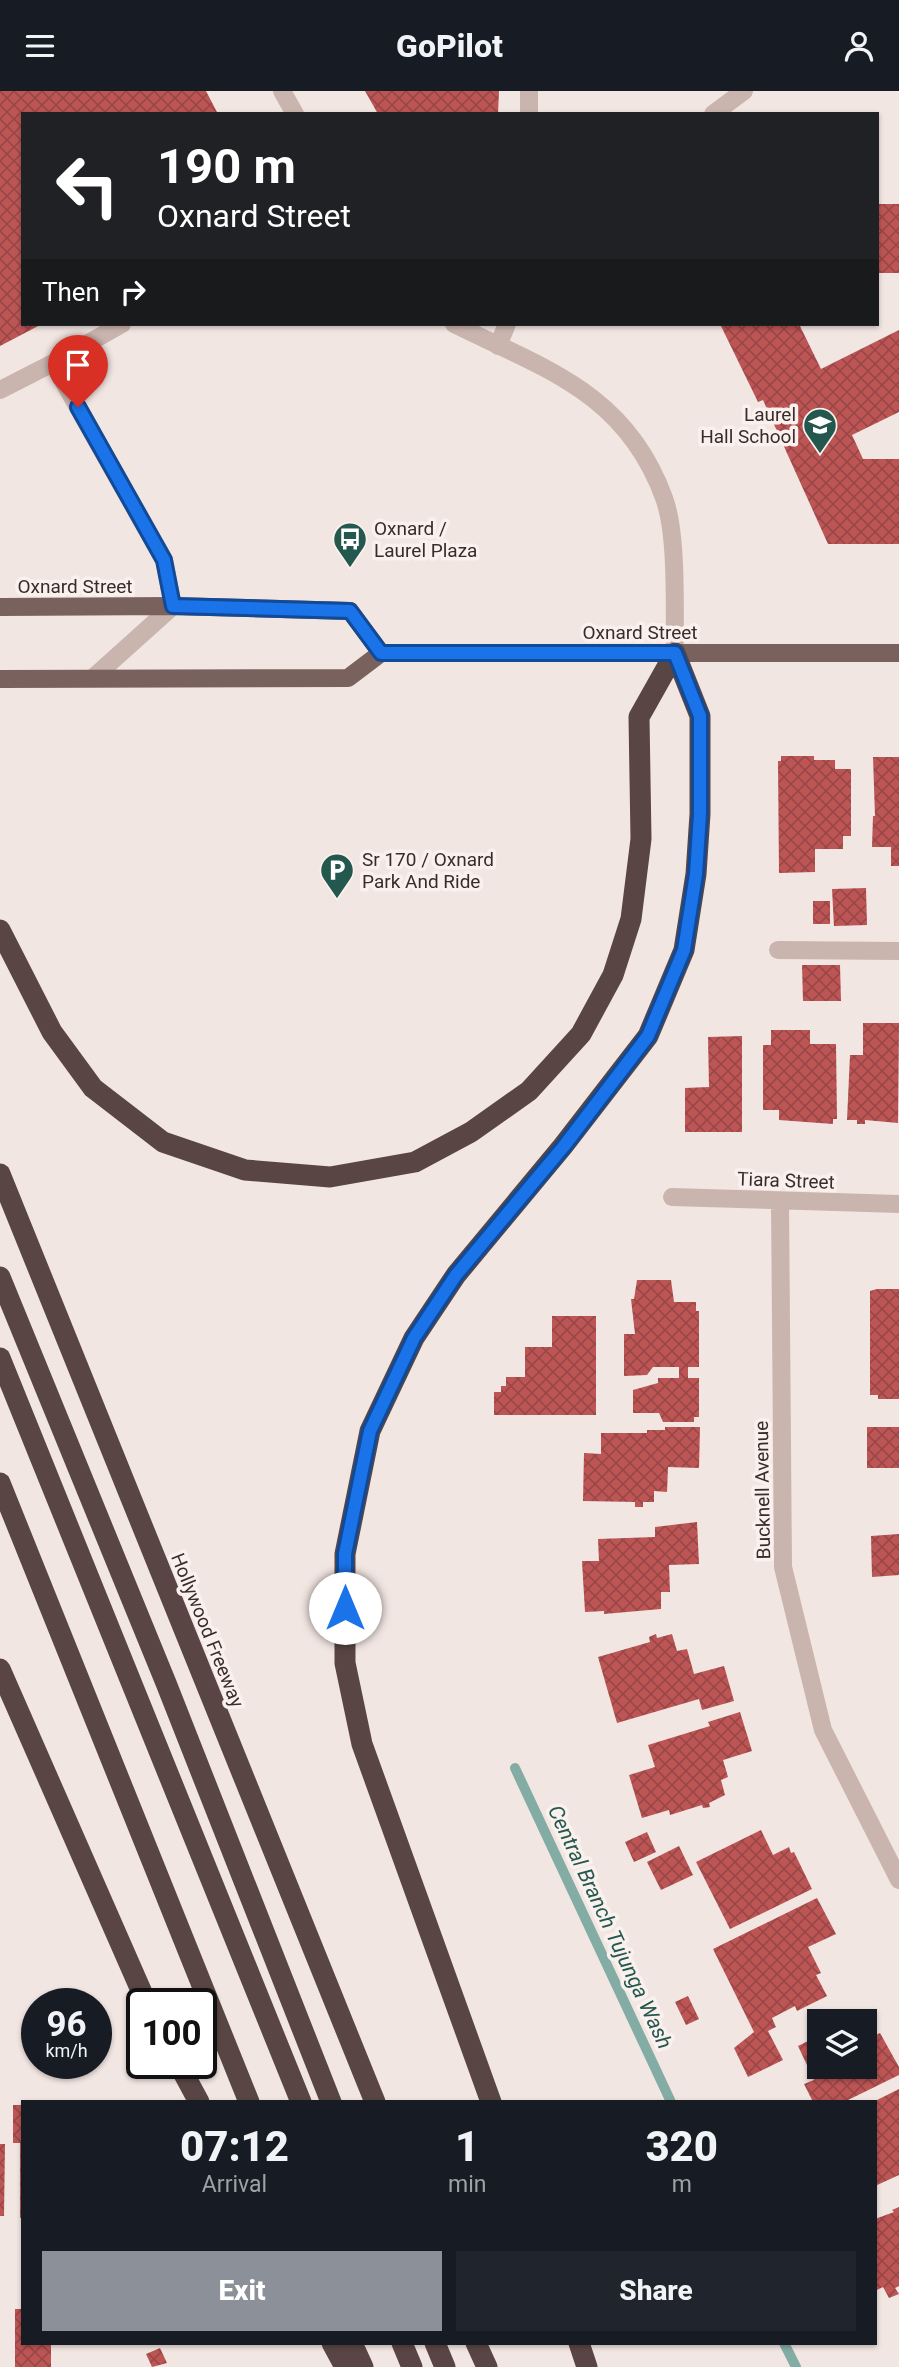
<!DOCTYPE html>
<style>
body{margin:0;font-family:Roboto,sans-serif;background:#20242c;color:#f1f3f6;height:100vh;display:flex;flex-direction:column;font-size:26px;white-space:nowrap}
*{box-sizing:border-box;margin:0}
p{font-size:23px;color:#9ea1a6}
.icon{flex:none;width:38px;height:38px;fill:none;stroke:currentColor;stroke-width:2;stroke-linecap:round;stroke-linejoin:round}
.map{position:relative;flex:1;overflow:hidden}
.details{position:absolute;left:21px;top:2009px;width:856px;height:245px;display:flex;flex-direction:column;background:#171b24;border-radius:0px;box-shadow:0 2px 5px #0004}
.details>*{flex:none}
.guide{position:absolute;left:21px;top:21px;width:858px;height:214px;border-radius:0px;box-shadow:0 2px 5px #0004;background:#202124;color:#fff;overflow:hidden}
.controls{position:absolute;left:807px;top:1918px;display:grid;gap:14px}
.controls a{display:grid;place-items:center;width:70px;height:70px;border-radius:0px;background:#171b24;box-shadow:0 2px 5px #0004;font-size:35px}
.speed{position:absolute;left:21px;top:1897px;display:flex;gap:14px;font-size:35px;font-weight:700;text-align:center}
.speed>*{display:grid;place-content:center;width:91px;height:91px;border-radius:50%;background:#171b24;box-shadow:0 2px 5px #0004;line-height:1}
.speed small{font-size:18px;font-weight:400}
.speed .limit{border:4px solid #111;border-radius:10px;background:#fff;color:#111}
.pin{position:absolute;display:grid;place-items:center;width:60px;height:60px;color:#fff;margin:-72px -30px;border-radius:50% 50% 50% 0;rotate:-45deg;box-shadow:0 0 7px #0007}
.pin .icon{rotate:45deg}
.me{position:absolute;width:77px;margin:-38px;rotate:0deg;stroke-linejoin:round;filter:drop-shadow(0 0 5px #0008)}
.turn{display:flex;align-items:center;gap:24px;height:147px;padding:0 21px;font-size:32px}
.turn .icon{width:91px;height:91px;stroke-width:2.5}
.turn b{display:block;font-size:49px;line-height:60px}
.then{display:flex;align-items:center;height:66px;padding:0 21px;background:#0003;gap:14px;font-size:26px}
.eta{display:flex;justify-content:space-evenly;align-items:center;height:119px;text-align:center}
.eta b{font-size:42px;font-weight:800;line-height:49px}
.cta{display:flex;gap:14px;margin-top:auto;padding:14px 21px}
.cta a{flex:1;height:80px;border-radius:0px;background:#8c9099;color:#fff;font-size:28px;font-weight:800;line-height:80px;text-align:center}
.cta a+a{background:#20242c;color:#f1f3f6}
header{display:flex;justify-content:space-between;align-items:center;height:91px;padding:0 21px;background:#171b24;font-size:32px;font-weight:800}
.map>svg:first-child{display:block}
.lines{fill:none;stroke-linecap:round;stroke-linejoin:round}
.stream{stroke:#83ada4;stroke-width:10}
.building{fill:url(#building-cross-hatch)}
.minor{stroke:#cab4ae;stroke-width:18}
.major{stroke:#79615e;stroke-width:18}
.highway{stroke:#594544;stroke-width:21}
.route-casing{stroke:#114b97;stroke-width:18}
.route{stroke:#1a73e8;stroke-width:12}
.labels{text-anchor:middle;stroke-width:7;stroke-linejoin:round;paint-order:stroke}
.poi-label{font-size:19px;fill:#392d2c;stroke:#faf1ee;text-anchor:start}
.street-label{font-size:19px;fill:#392d2c;stroke:#faf1ee}
.water-label{font-size:21px;font-style:italic;fill:#24584e;stroke:#faf1ee}
</style>
<header><svg class="icon" aria-label="menu" viewBox="0 0 24 24"><path d="M4 6h16M4 12h16M4 18h16"/></svg>GoPilot<svg class="icon" aria-label="person" viewBox="0 0 24 24"><circle cx="12" cy="8" r="4"/><path d="M4 21q1-7 8-7t8 7"/></svg></header>
<div class="map">
<svg width="899" height="2276" viewBox="0 0 899 2276">
<defs>
<pattern id="building-cross-hatch" width="8" height="8" patternUnits="userSpaceOnUse" patternTransform="scale(1.75)"><rect width="8" height="8" fill="#bd5555"/><path d="M0 0l8 8M0 8l8-8" fill="none" stroke="#9b4747"/></pattern>
</defs>
<rect width="100%" height="100%" fill="#f2e6e2"/>
<g class="lines">
<!-- stream -->
<path class="stream" d="M 515,1677 L 671,2011
M 784,2252 L 796,2276"/>
</g>
<!-- building -->
<path class="building" d="M 0,0 L 206,0 L 218,23 L 23,23 L 23,233 L 42,233 L 0,255 Z
M 365,0 L 499,0 L 498,23 L 378,23 Z
M 877,113 L 899,113 L 899,182 L 877,182 Z
M 720,233 L 799,233 L 821,278 L 899,239 L 899,321 L 852,344 L 863,368 L 899,368 L 899,453 L 828,453 L 763,309 L 758,311 Z
M 781,665 L 814,665 L 814,669 L 835,669 L 835,678 L 851,678 L 851,745 L 843,745 L 843,758 L 815,758 L 815,781 L 779,782 L 778,670 L 781,670 Z
M 873,666 L 899,666 L 899,775 L 891,775 L 891,756 L 872,756 L 873,725 L 875,725 Z
M 866,797 L 867,834 L 834,835 L 832,798 Z
M 813,810 L 830,810 L 830,833 L 813,833 Z
M 802,874 L 840,874 L 841,910 L 803,910 Z
M 863,932 L 899,932 L 898,1032 L 865,1029 L 865,1033 L 857,1033 L 857,1029 L 847,1029 L 850,964 L 863,964 Z
M 771,939 L 810,939 L 810,953 L 836,953 L 837,1028 L 833,1028 L 833,1033 L 779,1029 L 779,1019 L 763,1019 L 763,954 L 771,954 Z
M 742,945 L 742,1041 L 685,1041 L 685,997 L 709,996 L 708,946 Z
M 637,1189 L 671,1189 L 674,1211 L 696,1211 L 696,1220 L 699,1220 L 699,1276 L 688,1276 L 688,1287 L 699,1287 L 699,1326 L 694,1326 L 694,1331 L 663,1331 L 659,1322 L 633,1322 L 633,1299 L 658,1292 L 658,1287 L 679,1287 L 679,1276 L 653,1276 L 647,1284 L 624,1285 L 624,1243 L 635,1243 L 631,1208 L 634,1208 Z
M 877,1198 L 899,1198 L 899,1308 L 878,1308 L 878,1304 L 870,1304 L 870,1200 Z
M 552,1225 L 596,1225 L 596,1324 L 494,1324 L 494,1301 L 501,1301 L 501,1295 L 506,1295 L 506,1286 L 525,1286 L 525,1256 L 552,1256 Z
M 665,1336 L 700,1336 L 699,1377 L 668,1376 L 667,1401 L 654,1400 L 654,1411 L 643,1411 L 643,1416 L 635,1416 L 635,1411 L 583,1410 L 584,1362 L 601,1363 L 601,1342 L 647,1342 L 647,1339 L 665,1339 Z
M 867,1336 L 899,1336 L 899,1377 L 867,1377 Z
M 697,1431 L 699,1473 L 669,1474 L 670,1501 L 661,1501 L 661,1518 L 604,1523 L 604,1520 L 585,1521 L 582,1470 L 599,1470 L 598,1448 L 655,1446 L 655,1436 Z
M 899,1443 L 899,1484 L 872,1486 L 871,1445 Z
M 656,1543 L 657,1547 L 672,1543 L 677,1560 L 687,1558 L 694,1583 L 724,1575 L 734,1610 L 702,1619 L 699,1608 L 617,1632 L 598,1566 L 650,1551 L 649,1546 Z
M 740,1621 L 752,1660 L 723,1669 L 728,1686 L 721,1689 L 725,1704 L 709,1712 L 710,1716 L 703,1717 L 702,1714 L 670,1724 L 669,1719 L 642,1727 L 629,1684 L 655,1676 L 648,1654 L 710,1635 L 708,1631 Z
M 761,1739 L 773,1764 L 789,1756 L 791,1762 L 794,1761 L 812,1798 L 730,1838 L 696,1771 Z
M 647,1741 L 656,1761 L 634,1771 L 625,1751 Z
M 679,1755 L 693,1784 L 661,1799 L 647,1771 Z
M 817,1807 L 836,1843 L 808,1856 L 821,1882 L 816,1884 L 827,1905 L 797,1920 L 795,1915 L 772,1927 L 776,1936 L 768,1940 L 783,1969 L 748,1986 L 734,1957 L 754,1941 L 713,1858 Z
M 688,1905 L 699,1928 L 686,1934 L 675,1911 Z
M 841,1924 L 843,1928 L 852,1924 L 855,1930 L 829,1930 Z
M 819,1941 L 819,1976 L 864,1976 L 864,1950 L 880,1942 L 899,1976 L 899,1984 L 844,2011 L 813,2011 L 804,1993 L 814,1989 L 798,1955 L 812,1948 L 811,1945 Z
M 899,1998 L 899,2084 L 875,2095 L 875,2013 L 877,2009 Z
M 13,2014 L 23,2014 L 23,2127 L 20,2127 L 20,2052 L 13,2052 Z
M 0,2053 L 5,2053 L 4,2125 L 0,2125 Z
M 899,2116 L 899,2195 L 895,2197 L 899,2203 L 889,2207 L 883,2196 L 875,2200 L 875,2128 L 894,2121 L 892,2119 Z
M 15,2218 L 23,2218 L 23,2252 L 51,2252 L 51,2276 L 15,2276 Z
M 160,2257 L 167,2272 L 152,2276 L 146,2263 Z"/>
<g class="lines">
<!-- minor -->
<path class="minor" d="M 282,0 L 295,23
M 529,23 L 529,0
M 713,23 L 744,0
M 454,233 C 545,278 626,302 664,407 C 678,444 674,521 675,562
M 498,255 L 507,233
M 53,272 L 122,233
M 0,299 L 53,272 L 164,469 L 173,515 L 94,586
M 778,859 L 899,860
M 672,1106 L 899,1113
M 780,1111 L 783,1476 L 823,1639 L 899,1789"/>
<!-- major -->
<path class="major" d="M 0,516 L 173,515 L 350,520 L 381,562
M 0,588 L 348,587 L 381,562 L 899,562"/>
<!-- highway -->
<path class="highway" d="M 0,839 L 52,941 L 93,997 L 163,1051 L 245,1079 L 330,1086 L 415,1071 L 471,1041 L 529,1000 L 581,943 L 613,884 L 631,828 L 641,748 L 639,626 L 675,562
M 0,1083 L 375,2011
M 0,1186 L 166,1592 L 331,2011
M 0,1267 L 301,2011
M 0,1392 L 249,2011
M 0,1578 L 147,1913
M 178,1972 L 199,2011
M 491,2011 L 362,1653 L 345,1572 L 345,1463 L 370,1340 L 414,1247 L 456,1184 L 563,1055 L 648,945 L 684,859 L 696,783 L 700,723 L 700,625 L 675,562
M 332,2252 L 345,2276
M 352,2252 L 363,2276
M 402,2252 L 412,2276
M 435,2252 L 445,2276
M 476,2252 L 487,2276
M 579,2252 L 587,2276"/>
</g>
<g class="lines">
<!-- route casing -->
<g class="route-casing">
<path id="route" d="M 78,316 L 164,469 L 173,515 L 350,520 L 381,562 L 675,562 L 700,625 L 700,723 L 696,783 L 684,859 L 648,945 L 564,1055 L 456,1184 L 414,1247 L 370,1340 L 345,1463 L 345,1517"/>
</g>
<!-- route -->
<use href="#route" class="route"/>
</g>
<!-- icons -->
<defs>
<g id="school-pin" transform="scale(1.75)"><path d="M0 17L-7.5 6A9.5 9.5 0 1 1 7.5 6Z" fill="#24584e" stroke="#faf1ee"/><path d="M0-5L7-2L0 1L-7-2ZM-4 1L0 2.5L4 1V4Q0 6-4 4Z" fill="#fff"/></g>
<g id="bus-pin" transform="scale(1.75)"><path d="M0 17L-7.5 6A9.5 9.5 0 1 1 7.5 6Z" fill="#24584e" stroke="#faf1ee"/><path d="M-5-6H5V4H4V6H2V4H-2V6H-4V4H-5ZM-3.5-4V0h7V-4ZM-3.5 1.2v1.5H-2V1.2ZM2 1.2v1.5H3.5V1.2Z" fill="#fff"/></g>
<g id="parking-pin" transform="scale(1.75)"><path d="M0 17L-7.5 6A9.5 9.5 0 1 1 7.5 6Z" fill="#24584e" stroke="#faf1ee"/><path d="M-3.5-5.5H1a3.5 3.5 0 0 1 0 7H-1V5.5H-3.5ZM-1-3.4V-.6H.8a1.4 1.4 0 0 0 0-2.8Z" fill="#fff"/></g>
</defs>
<g fill-rule="evenodd">
<use href="#school-pin" x="820" y="334"/>
<use href="#bus-pin" x="350" y="448"/>
<use href="#parking-pin" x="337" y="779"/>
</g>
<g class="labels">
<!-- poi labels -->
<g class="poi-label">
<text x="796" y="330" text-anchor="end">Laurel<tspan x="796" dy="22">Hall School</tspan></text>
<text x="374" y="444">Oxnard /<tspan x="374" dy="22">Laurel Plaza</tspan></text>
<text x="362" y="775">Sr 170 / Oxnard<tspan x="362" dy="22">Park And Ride</tspan></text>
</g>
<!-- street labels -->
<g class="street-label">
<text x="75" y="502">Oxnard Street</text>
<text x="640" y="548">Oxnard Street</text>
<text transform="translate(786 1089) rotate(2)" y="7">Tiara Street</text>
<text transform="translate(762 1399) rotate(-91)" y="7">Bucknell Avenue</text>
<text transform="translate(208 1539) rotate(68)" y="7">Hollywood Freeway</text>
</g>
<!-- water labels -->
<g class="water-label">
<text transform="translate(610 1836) rotate(65)" y="7">Central Branch Tujunga Wash</text>
</g>
</g>
</svg>
<div class="controls">
<a><svg class="icon" aria-label="layers" viewBox="0 0 24 24"><path d="M12 4l9 5-9 5-9-5zM3 14l9 5 9-5"/></svg></a>
</div>
<div class="speed"><div>96<small>km/h</small></div><div class="limit">100</div></div>
<div class="pin" style="left:78px;top:316px;background:#d93025"><svg class="icon" aria-label="arrive" viewBox="0 0 24 24"><path d="M6 21V4h12l-3 4 3 4H6"/></svg></div>
<svg class="me" style="left:345px;top:1517px" viewBox="-20 -20 40 40"><circle r="19" fill="#fff"/><path d="M0-13L10 11 0 6-10 11z" fill="#1a73e8"/></svg>
<div class="guide">
<div class="turn"><svg class="icon" aria-label="left" viewBox="0 0 24 24"><path d="M17 20v-9H6M10 6l-5 5 5 5"/></svg><div><b>190 m</b>Oxnard Street</div></div>
<div class="then">Then<svg class="icon" aria-label="right" viewBox="0 0 24 24"><path d="M7 20v-9h11M14 6l5 5-5 5"/></svg></div>
</div>
<section class="details">
<div class="eta">
<div><b>07:12</b><p>Arrival</p></div>
<div><b>1</b><p>min</p></div>
<div><b>320</b><p>m</p></div>
</div>
<div class="cta"><a>Exit</a><a>Share</a></div>
</section>
</div>
